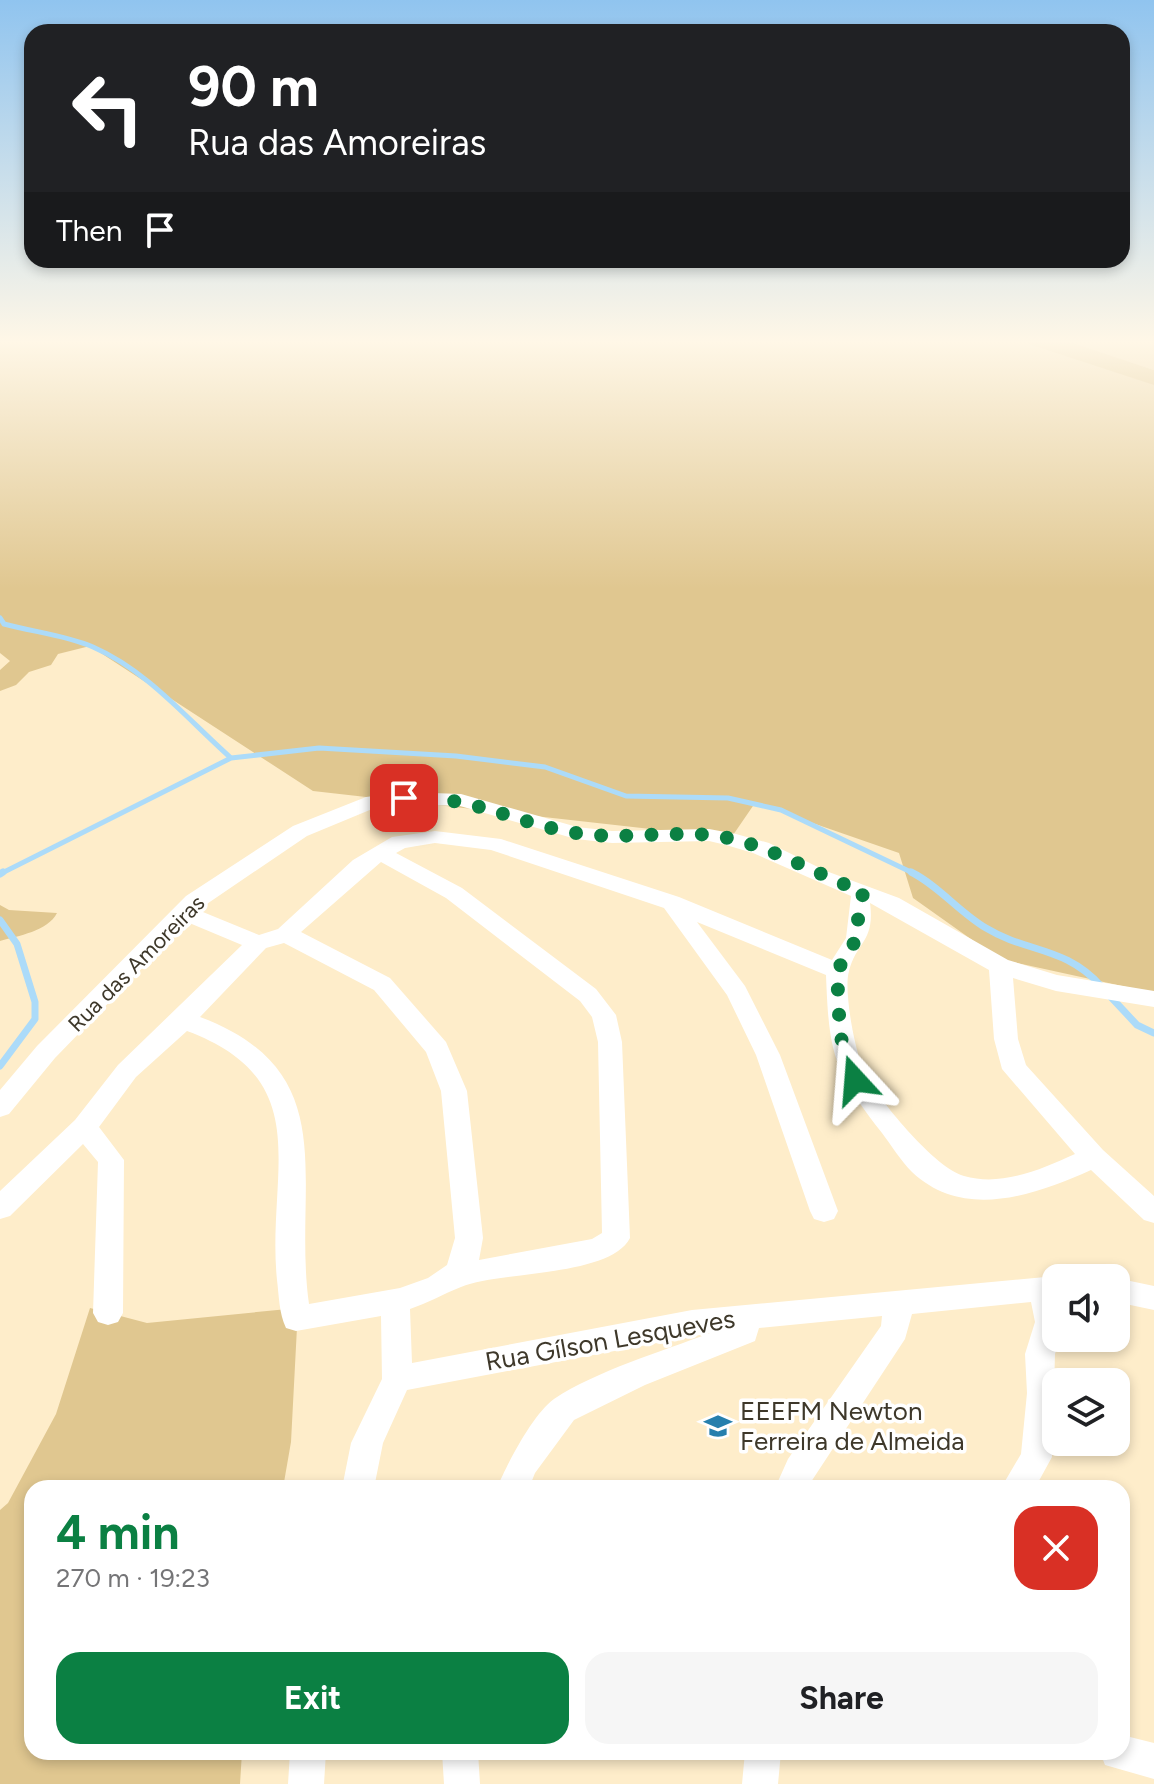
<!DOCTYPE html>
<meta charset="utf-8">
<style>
body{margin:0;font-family:Figtree,sans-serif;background:#f6f6f6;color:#202124;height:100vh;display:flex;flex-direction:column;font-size:30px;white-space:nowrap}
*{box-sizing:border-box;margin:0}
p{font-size:26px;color:#757577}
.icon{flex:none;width:44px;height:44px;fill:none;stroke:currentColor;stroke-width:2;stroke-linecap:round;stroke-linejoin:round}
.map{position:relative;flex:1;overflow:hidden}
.panel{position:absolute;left:24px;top:1480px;width:1106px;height:280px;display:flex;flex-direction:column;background:#fff;border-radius:24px;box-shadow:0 4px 12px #0003}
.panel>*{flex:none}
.top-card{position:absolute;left:24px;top:24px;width:1106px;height:244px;border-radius:24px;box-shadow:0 4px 12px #0003;background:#202124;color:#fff;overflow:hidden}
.controls{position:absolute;left:1042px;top:1264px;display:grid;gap:16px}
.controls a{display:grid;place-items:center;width:88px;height:88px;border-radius:16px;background:#fff;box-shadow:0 4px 12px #0003;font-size:40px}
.pin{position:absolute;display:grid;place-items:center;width:68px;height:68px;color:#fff;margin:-34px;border-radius:16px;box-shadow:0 4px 12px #0006}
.me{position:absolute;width:88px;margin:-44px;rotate:341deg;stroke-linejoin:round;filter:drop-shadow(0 0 6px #0008)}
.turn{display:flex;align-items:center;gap:28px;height:168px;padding:0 32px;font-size:36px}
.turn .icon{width:104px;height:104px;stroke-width:2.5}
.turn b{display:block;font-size:56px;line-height:68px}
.then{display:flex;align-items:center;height:76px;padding:0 32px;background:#0003;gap:16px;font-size:30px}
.round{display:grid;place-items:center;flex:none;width:84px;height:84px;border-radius:24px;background:#f6f6f6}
.overview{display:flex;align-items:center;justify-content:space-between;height:136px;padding:0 32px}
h1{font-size:48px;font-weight:700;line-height:60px;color:#0b8043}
.button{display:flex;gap:16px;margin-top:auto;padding:16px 32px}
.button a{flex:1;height:92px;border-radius:24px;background:#0b8043;color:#fff;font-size:32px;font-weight:700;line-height:92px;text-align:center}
.button a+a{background:#f6f6f6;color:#202124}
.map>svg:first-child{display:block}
.green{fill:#e0c790}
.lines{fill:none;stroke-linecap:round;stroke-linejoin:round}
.stream-far1{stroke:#acdbf9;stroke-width:5}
.stream{stroke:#acdbf9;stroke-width:7}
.street{fill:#fff;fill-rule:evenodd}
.highway{fill:#ccad65;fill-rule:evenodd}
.route{stroke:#0b8043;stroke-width:14;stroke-dasharray:0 25.2}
.labels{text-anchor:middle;stroke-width:7;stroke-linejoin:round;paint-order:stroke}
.street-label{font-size:22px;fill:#3e382a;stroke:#fff}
.near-street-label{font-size:26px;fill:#3e382a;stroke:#fff}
.near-poi-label{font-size:26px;fill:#3e382a;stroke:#fff;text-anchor:start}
</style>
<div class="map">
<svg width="1154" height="1784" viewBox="0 0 1154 1784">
<rect width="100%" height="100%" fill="#feedca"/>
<!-- green -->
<path class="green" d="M 0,339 L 1020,339 L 1154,382 L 1154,993 L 999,959 L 913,898 L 899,853 L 755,803 L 731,838 L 313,791 L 90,646 L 58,654 L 51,665 L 29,672 L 16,685 L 0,691 L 0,670 L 10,661 L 0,653 Z
M 1055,339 L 1154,339 L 1154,370 Z
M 0,905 L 9,910 L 57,913 C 48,931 18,936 0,941 Z
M 90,1308 L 147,1323 L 298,1308 L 291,1442 L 283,1488 L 32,1488 L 32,1752 L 242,1752 L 240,1784 L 0,1784 L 0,1510 L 8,1503 L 56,1414 Z"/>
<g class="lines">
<!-- stream-far1 -->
<path class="stream-far1" d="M 0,618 L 4,624 C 33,632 65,635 93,647 C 148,671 187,719 231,758
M 0,874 L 231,758 L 319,748 L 456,756 L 545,767 L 626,796 L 728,798 L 781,810 L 915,874"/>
<!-- stream -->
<path class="stream" d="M 911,872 C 939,886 959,912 986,928 C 1027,953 1065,946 1101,986
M 0,874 L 3,872
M 0,920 L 17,944 L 35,1002 L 35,1019 L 0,1066
M 1109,995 L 1137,1025 L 1154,1033"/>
<!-- street -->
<path class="street" d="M 404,792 L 461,794 L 577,827 L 612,831 L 709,829 L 736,834 L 769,843 L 826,871 L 899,898 L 1008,960 L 1057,975 L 1154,991 L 1154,1007 L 1056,991 L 1013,978 L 1018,1039 L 1026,1065 L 1103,1150 L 1154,1196 L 1154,1223 L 1144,1220 L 1091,1170 C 1035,1195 964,1221 912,1172 C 901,1161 891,1145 882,1133 C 833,1070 829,1054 826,975 L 697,922 L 745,986 L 780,1055 L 838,1211 L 834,1219 L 824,1222 L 814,1219 L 810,1211 L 756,1055 L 727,995 L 664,908 L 491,850 L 435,843 L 405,848 L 396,853 L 462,888 L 596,989 L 616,1015 L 622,1042 L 630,1238 C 610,1277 500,1271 461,1287 C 443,1294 428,1303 410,1309 L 412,1363 L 692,1310 L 1056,1276 L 1062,1278 L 1056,1278 L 1056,1338 L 1060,1338 L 1055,1354 L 1052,1457 L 1035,1488 L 1001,1488 L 1021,1454 L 1027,1393 L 1025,1354 L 1035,1322 L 1031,1302 L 912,1314 L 905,1339 L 807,1488 L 775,1488 L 788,1459 L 881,1326 L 882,1316 L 759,1328 L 755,1341 L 645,1385 L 574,1420 L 535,1473 L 529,1488 L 497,1488 C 507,1464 533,1414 554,1399 C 596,1371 663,1351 710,1333 L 407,1390 L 383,1443 L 374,1488 L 342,1488 L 351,1443 L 382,1379 L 381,1316 L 296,1331 L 286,1328 C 279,1313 279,1296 277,1280 C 266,1173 319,1080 187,1031 L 136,1077 L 99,1127 L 124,1160 L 123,1313 L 118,1322 L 108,1325 L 98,1322 L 93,1313 L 98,1162 L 83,1144 L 10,1216 L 0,1219 L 0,1191 L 75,1120 L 118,1065 L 242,945 L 187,922 L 55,1058 L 9,1114 L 0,1117 L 0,1090 L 37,1046 L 186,896 L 293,826 L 366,797 ZM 404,804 L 460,806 L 576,839 L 612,843 L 709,841 L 726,845 L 753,853 L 851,896 L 846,938 L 832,960 L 679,897 L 501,839 L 435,831 L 392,837 L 353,860 L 278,929 L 259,935 L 198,910 L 307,836 L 377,807 ZM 381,862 L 446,898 L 580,1001 L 592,1017 L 598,1042 L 602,1233 L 592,1239 L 479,1260 L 483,1238 L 467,1091 L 446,1042 L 390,978 L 301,932 ZM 870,903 L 989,970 L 994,1039 L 1002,1069 L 1075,1154 C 1042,1169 1002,1187 964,1176 C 935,1168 883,1104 867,1078 C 856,1059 843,991 849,971 C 857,941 875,942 870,903 ZM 284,943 L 374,990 L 426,1052 L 441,1091 L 455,1238 L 447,1265 L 428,1278 L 400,1288 L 309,1304 C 292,1183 347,1072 200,1017 L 266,948 Z
M 1116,1278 L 1154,1286 L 1154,1310 L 1116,1302 Z
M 1122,1735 L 1154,1743 L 1154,1779 L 1105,1765 L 1100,1752 L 1122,1752 Z
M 290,1752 L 326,1752 L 324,1784 L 288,1784 Z
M 442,1752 L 478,1752 L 480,1784 L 444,1784 Z
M 745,1752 L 781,1752 L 778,1784 L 742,1784 Z"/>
<!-- highway -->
<path class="highway" d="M 1025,339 L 1060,339 L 1154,370 L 1154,385 L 1029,344 Z"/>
</g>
<!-- sky -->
<linearGradient id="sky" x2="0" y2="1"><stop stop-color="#90c4ef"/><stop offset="0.58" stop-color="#fff7e7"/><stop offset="1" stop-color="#fff7e7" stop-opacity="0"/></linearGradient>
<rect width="1154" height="589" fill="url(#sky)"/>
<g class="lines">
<!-- route -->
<path class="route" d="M 404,798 C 475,795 512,823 576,833 C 621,840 665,831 710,835 C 764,841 814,874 864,892 L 859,903 L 857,938 L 837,971 L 840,1035 L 855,1080"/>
</g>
<!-- icons -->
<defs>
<g id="school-bare" transform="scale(2.16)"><path d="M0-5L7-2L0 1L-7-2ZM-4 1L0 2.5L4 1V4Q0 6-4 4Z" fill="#267fad" stroke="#fff" stroke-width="2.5" paint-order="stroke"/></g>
</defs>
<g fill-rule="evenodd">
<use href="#school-bare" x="718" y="1426"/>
</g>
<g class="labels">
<!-- street labels -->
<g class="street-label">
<text transform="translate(136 963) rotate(-45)" y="8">Rua das Amoreiras</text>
</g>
<!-- near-street labels -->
<g class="near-street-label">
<text transform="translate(610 1340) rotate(-10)" y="9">Rua Gílson Lesqueves</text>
</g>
<!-- near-poi labels -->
<g class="near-poi-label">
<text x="740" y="1420">EEEFM Newton<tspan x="740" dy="30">Ferreira de Almeida</tspan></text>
</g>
</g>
</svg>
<div class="controls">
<a><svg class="icon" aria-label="sound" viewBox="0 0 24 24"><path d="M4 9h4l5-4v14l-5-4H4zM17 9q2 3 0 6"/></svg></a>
<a><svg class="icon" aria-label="layers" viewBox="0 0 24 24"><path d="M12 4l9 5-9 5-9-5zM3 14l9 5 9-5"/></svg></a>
</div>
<div class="pin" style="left:404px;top:798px;background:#d93025"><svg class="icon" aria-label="arrive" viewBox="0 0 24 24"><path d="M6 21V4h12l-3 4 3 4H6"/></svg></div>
<svg class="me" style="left:855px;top:1080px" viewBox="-20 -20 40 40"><path d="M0-17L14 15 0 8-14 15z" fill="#0b8043" stroke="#fff" stroke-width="4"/></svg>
<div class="top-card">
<div class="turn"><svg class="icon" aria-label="left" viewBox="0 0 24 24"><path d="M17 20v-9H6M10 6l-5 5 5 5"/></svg><div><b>90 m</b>Rua das Amoreiras</div></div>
<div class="then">Then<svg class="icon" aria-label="arrive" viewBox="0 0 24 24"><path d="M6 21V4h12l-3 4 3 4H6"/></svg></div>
</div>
<section class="panel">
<div class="overview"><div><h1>4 min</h1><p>270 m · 19:23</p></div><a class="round" style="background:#d93025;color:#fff"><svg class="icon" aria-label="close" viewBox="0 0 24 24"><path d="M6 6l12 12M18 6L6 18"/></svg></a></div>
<div class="button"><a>Exit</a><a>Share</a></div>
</section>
</div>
